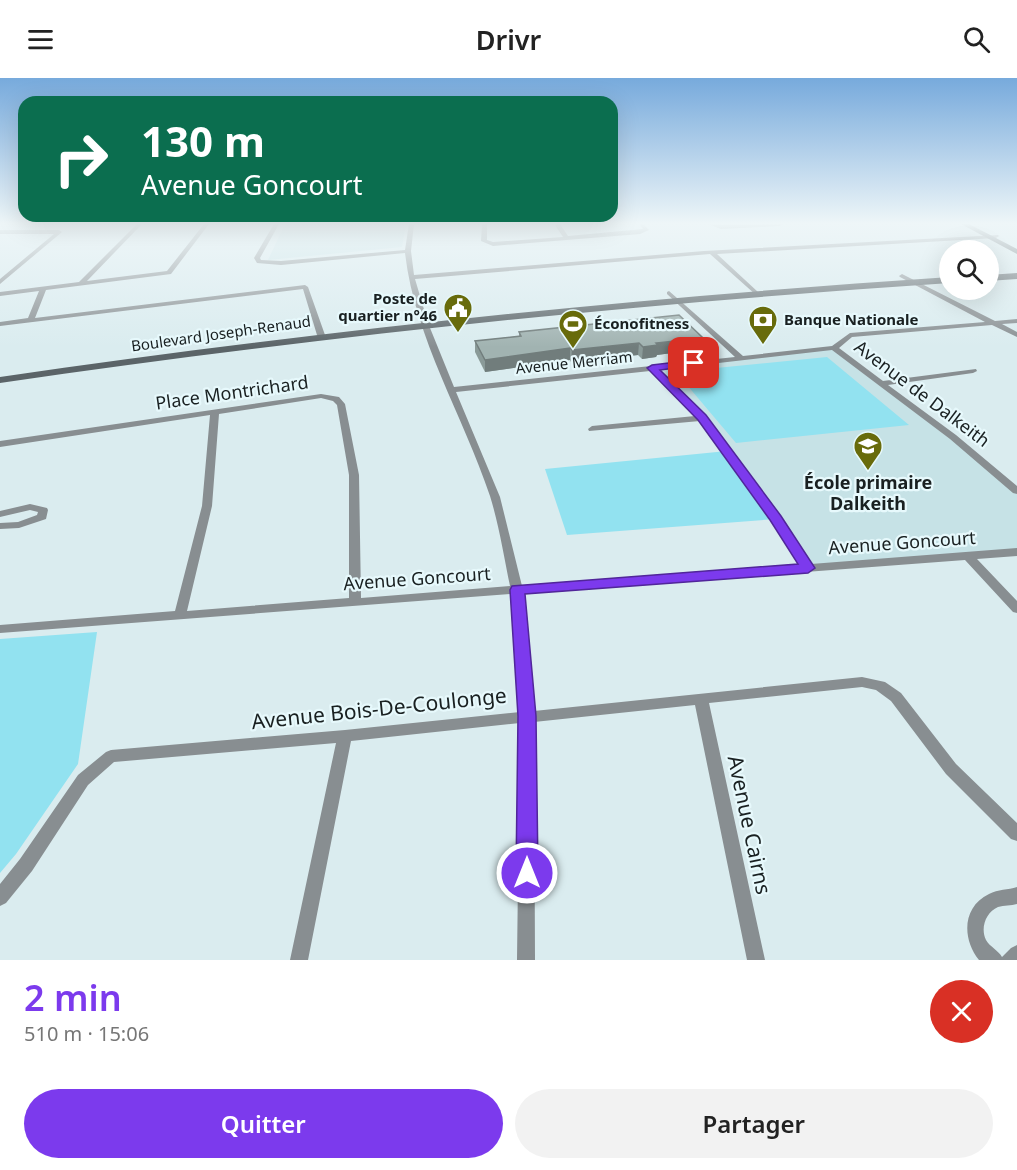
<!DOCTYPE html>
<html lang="fr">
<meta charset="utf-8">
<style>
body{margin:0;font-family:"Noto Sans",sans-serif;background:#f2f2f2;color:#222;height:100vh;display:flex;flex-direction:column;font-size:22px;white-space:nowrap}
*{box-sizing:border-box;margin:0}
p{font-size:20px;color:#767676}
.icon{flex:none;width:33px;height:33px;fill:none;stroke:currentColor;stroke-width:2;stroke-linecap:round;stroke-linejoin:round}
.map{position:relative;height:882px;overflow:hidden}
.drawer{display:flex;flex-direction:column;background:#fff;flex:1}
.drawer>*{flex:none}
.banner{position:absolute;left:18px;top:18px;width:600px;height:126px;border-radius:18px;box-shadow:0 6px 24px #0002;background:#0b6e4f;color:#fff;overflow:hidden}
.tools{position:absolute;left:939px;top:162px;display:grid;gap:12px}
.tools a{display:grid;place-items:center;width:60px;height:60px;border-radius:50%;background:#fff;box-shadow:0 6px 24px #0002;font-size:30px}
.pin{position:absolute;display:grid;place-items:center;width:51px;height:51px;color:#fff;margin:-26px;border-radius:12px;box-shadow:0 3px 9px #0006}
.me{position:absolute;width:66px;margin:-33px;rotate:0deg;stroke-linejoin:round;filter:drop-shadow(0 0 4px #0008)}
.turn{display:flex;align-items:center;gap:21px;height:126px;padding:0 24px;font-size:27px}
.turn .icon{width:78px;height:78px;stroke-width:2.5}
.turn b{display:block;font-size:42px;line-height:51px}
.round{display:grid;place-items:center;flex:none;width:63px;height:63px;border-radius:32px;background:#f2f2f2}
.head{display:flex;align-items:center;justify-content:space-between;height:102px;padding:0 24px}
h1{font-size:36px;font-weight:600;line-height:45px;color:#7c3aed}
.cta{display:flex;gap:12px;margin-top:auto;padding:12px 24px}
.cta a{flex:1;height:69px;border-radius:36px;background:#7c3aed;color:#fff;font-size:24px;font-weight:600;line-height:69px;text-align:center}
.cta a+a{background:#f2f2f2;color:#222}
header{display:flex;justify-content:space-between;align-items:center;height:78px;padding:0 24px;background:#fff;font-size:27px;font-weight:600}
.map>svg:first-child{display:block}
.built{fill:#c6e2e6}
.green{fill:#92e2f0}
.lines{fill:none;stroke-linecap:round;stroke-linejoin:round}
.street{fill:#888e91;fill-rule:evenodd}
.secondary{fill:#5b6468;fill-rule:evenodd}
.wall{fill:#8a9a98}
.shaded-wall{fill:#717d7c}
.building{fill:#a1b3b1;stroke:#717d7c;stroke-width:1.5}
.route{fill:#7c3aed;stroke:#51269a;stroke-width:1.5}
.labels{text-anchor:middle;stroke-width:4.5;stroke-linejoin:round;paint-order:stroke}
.far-poi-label{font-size:15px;font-weight:bold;fill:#192021;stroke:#e7f9fc;text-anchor:start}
.far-street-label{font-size:15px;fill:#192021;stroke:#e7f9fc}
.street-label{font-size:18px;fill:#192021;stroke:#e7f9fc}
.poi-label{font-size:18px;font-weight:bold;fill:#192021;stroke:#e7f9fc}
.near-street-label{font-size:21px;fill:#192021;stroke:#e7f9fc}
</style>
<header><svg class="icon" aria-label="menu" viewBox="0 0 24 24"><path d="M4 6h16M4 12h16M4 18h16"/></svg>Drivr<svg class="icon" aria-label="search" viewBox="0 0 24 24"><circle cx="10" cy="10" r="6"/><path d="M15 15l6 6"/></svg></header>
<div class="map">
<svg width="1017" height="882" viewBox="0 0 1017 882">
<rect width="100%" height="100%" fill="#daecef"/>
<!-- built -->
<path class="built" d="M 285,146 L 406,146 L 402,169 L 268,182 Z
M 834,270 L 1017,413 L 1017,474 L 808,490 L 702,340 L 652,290 Z"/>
<!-- green -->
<path class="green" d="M 827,279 L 909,347 L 736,365 L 676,294 Z
M 727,373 L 776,441 L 567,457 L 545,391 Z
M 97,554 L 78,686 L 16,776 L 0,795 L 0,561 Z"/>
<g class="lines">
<!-- street -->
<path class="street" d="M 137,146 L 142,146 L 87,203 L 167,193 L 204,146 L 209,146 L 171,196 L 46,212 L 35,240 L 305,207 L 308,209 L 325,257 L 321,259 L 317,257 L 303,211 L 0,248 L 0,244 L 28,240 L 39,213 L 0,218 L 0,214 L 79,204 Z
M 274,146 L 279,146 L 260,180 L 261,182 L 281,183 L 405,172 L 409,146 L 414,146 L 411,173 L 414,197 L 704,173 L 998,157 L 999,158 L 996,160 L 717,176 L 758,214 L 758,216 L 756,217 L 710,176 L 415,201 L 428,245 L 454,309 L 735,279 L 667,216 L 667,214 L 669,213 L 743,278 L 832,268 L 850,255 L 985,244 L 900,199 L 899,198 L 902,196 L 995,243 L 1017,241 L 1017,245 L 1002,246 L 1017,254 L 1017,259 L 992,247 L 852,259 L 839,270 L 883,303 L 976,291 L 977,293 L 973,295 L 888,307 L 956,357 L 1017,408 L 1017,416 L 1013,415 L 950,361 L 832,272 L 658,292 L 705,338 L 780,439 L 811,486 L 1017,470 L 1017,478 L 977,481 L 1017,523 L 1017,535 L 1013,534 L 965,482 L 523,515 L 534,633 L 862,599 L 885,604 L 901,615 L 956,686 L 1017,745 L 1017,763 L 1011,761 L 946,696 L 891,623 L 876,612 L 862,609 L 709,625 L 765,882 L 747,882 L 695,627 L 534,644 L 535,882 L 517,882 L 520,645 L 351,663 L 308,882 L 290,882 L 336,665 L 114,684 L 88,707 L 32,793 L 6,825 L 0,828 L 0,806 L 20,781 L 78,697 L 106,674 L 111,672 L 345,652 L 520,634 L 511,516 L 0,555 L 0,547 L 175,533 L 202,428 L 210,337 L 0,369 L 0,363 L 321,316 L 339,319 L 345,326 L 359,397 L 361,520 L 510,508 C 504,479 499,447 490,418 C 463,337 415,261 405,175 L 281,187 L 257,185 L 254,180 ZM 650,293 L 695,338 L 592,348 L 588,351 L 589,353 L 700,343 L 771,442 L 800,487 L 522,508 L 500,419 L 456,314 ZM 321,320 L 333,323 L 337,327 L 349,397 L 349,520 L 187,533 L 212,428 L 219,336 Z
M 482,146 L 487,146 L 487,162 L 493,164 L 563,159 L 555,147 L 558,146 L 560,146 L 568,158 L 643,151 L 639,146 L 643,146 L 649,152 L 640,156 L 493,168 L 481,163 Z
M 708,146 L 721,147 L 783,146 L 780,148 L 721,151 Z
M 0,152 L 59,152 L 62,154 L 0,206 L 0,201 L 54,156 L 0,156 Z
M 30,426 L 47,430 L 48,432 L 46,441 L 19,450 L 0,451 L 0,445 L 18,444 L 37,437 L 38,434 L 30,432 L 0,439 L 0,433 Z
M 1017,809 L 1017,826 C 1011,828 1004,827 998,829 C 986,834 980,850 986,862 C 990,869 998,872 1002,879 L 1011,870 L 1017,867 L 1017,882 L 979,882 C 962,861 962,829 989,816 C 998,811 1008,812 1017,809 Z"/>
<!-- secondary -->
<path class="secondary" d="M 961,146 L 969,146 L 1017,171 L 1017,176 Z
M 1017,195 L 1017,201 L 988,203 L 988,197 Z
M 950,199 L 950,205 C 631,226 315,259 0,305 L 0,299 C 315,253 631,220 950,199 Z"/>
</g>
<!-- wall -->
<path class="wall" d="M 519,254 L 703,260 L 702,271 L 657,277 L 656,279 L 642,281 L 638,277 L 571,284 L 570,282 L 485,294 L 475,274 L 475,263 L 519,258 Z"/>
<!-- shaded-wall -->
<path class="shaded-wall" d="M 703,260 L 702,271 L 657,277 L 656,279 L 642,281 L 643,269 L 656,265 Z
M 639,265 L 638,277 L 571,284 L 572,272 Z
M 570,270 L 570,282 L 485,294 L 485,282 Z"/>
<!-- building -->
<path class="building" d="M 679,237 L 703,260 L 656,265 L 658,267 L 643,269 L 639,265 L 572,272 L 570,270 L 485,282 L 475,263 L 521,258 L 519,254 Z"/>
<!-- sky -->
<linearGradient id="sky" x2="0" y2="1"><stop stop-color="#77aadc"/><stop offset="0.54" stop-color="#eef6f8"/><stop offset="1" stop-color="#eef6f8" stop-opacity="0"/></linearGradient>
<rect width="1017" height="269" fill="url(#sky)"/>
<!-- route -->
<path class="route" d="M 694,282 L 699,285 L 698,287 L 660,292 L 706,337 L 781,438 L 815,490 L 808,495 L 525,516 L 536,638 L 538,795 L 535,803 L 527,806 L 519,803 L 516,795 L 518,638 L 510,512 L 512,508 L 798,486 L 770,442 L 698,342 L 647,290 L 652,287 Z"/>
<!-- icons -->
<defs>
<g id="civic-pin" transform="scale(1.5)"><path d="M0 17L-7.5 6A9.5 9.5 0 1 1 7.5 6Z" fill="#686b0b" stroke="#e7f9fc"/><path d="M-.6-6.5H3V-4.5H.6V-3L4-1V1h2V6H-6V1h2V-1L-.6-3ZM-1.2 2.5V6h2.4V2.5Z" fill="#fff"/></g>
<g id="bank-pin" transform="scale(1.5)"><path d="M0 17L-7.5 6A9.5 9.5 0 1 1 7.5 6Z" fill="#686b0b" stroke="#e7f9fc"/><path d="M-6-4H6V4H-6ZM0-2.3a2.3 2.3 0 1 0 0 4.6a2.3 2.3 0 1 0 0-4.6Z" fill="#fff"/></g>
<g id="stadium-pin" transform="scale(1.5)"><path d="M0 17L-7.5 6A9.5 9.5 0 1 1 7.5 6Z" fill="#686b0b" stroke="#e7f9fc"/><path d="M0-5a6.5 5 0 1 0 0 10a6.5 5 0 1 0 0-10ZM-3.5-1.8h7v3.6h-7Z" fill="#fff"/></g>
<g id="school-pin" transform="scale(1.5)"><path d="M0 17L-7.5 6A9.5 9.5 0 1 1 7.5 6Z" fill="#686b0b" stroke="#e7f9fc"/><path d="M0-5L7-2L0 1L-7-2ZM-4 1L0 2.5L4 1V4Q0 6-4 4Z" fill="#fff"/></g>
</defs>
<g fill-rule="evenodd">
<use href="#civic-pin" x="458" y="230"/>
<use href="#bank-pin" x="763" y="242"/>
<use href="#stadium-pin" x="573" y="246"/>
<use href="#school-pin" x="868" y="368"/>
</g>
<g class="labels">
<!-- far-poi labels -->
<g class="far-poi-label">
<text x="437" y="226" text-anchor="end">Poste de<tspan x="437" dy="17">quartier n°46</tspan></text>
<text x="784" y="247">Banque Nationale</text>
<text x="594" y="251">Éconofitness</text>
</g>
<!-- far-street labels -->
<g class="far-street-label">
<text transform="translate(221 256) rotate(-8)" y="5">Boulevard Joseph-Renaud</text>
<text transform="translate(574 285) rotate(-6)" y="5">Avenue Merriam</text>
</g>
<!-- street labels -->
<g class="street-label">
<text transform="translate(232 315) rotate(-8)" y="6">Place Montrichard</text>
<text transform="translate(922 316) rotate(37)" y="6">Avenue de Dalkeith</text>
<text transform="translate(902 465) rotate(-4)" y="6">Avenue Goncourt</text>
<text transform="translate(417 501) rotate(-4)" y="6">Avenue Goncourt</text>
</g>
<!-- poi labels -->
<g class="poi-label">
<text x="868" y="411">École primaire<tspan x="868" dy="21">Dalkeith</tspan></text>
</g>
<!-- near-street labels -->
<g class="near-street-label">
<text transform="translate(379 631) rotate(-6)" y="7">Avenue Bois-De-Coulonge</text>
<text transform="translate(749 747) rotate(78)" y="7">Avenue Cairns</text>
</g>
</g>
</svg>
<div class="tools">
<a><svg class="icon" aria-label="search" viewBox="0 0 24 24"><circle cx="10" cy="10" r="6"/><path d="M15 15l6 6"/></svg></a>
</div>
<div class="pin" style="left:694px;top:285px;background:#d93025"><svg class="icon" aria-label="arrive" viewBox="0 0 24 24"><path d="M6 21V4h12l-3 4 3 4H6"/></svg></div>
<svg class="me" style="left:527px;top:795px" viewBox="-20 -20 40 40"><circle r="17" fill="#7c3aed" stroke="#fff" stroke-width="3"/><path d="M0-11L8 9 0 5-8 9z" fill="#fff"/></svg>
<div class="banner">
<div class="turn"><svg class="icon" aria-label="right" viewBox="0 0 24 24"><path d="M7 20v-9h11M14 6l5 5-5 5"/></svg><div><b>130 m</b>Avenue Goncourt</div></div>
</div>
</div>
<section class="drawer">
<div class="head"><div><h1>2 min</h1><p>510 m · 15:06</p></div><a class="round" style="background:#d93025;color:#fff"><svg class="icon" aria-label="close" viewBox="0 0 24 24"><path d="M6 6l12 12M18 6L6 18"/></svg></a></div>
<div class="cta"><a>Quitter</a><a>Partager</a></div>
</section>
